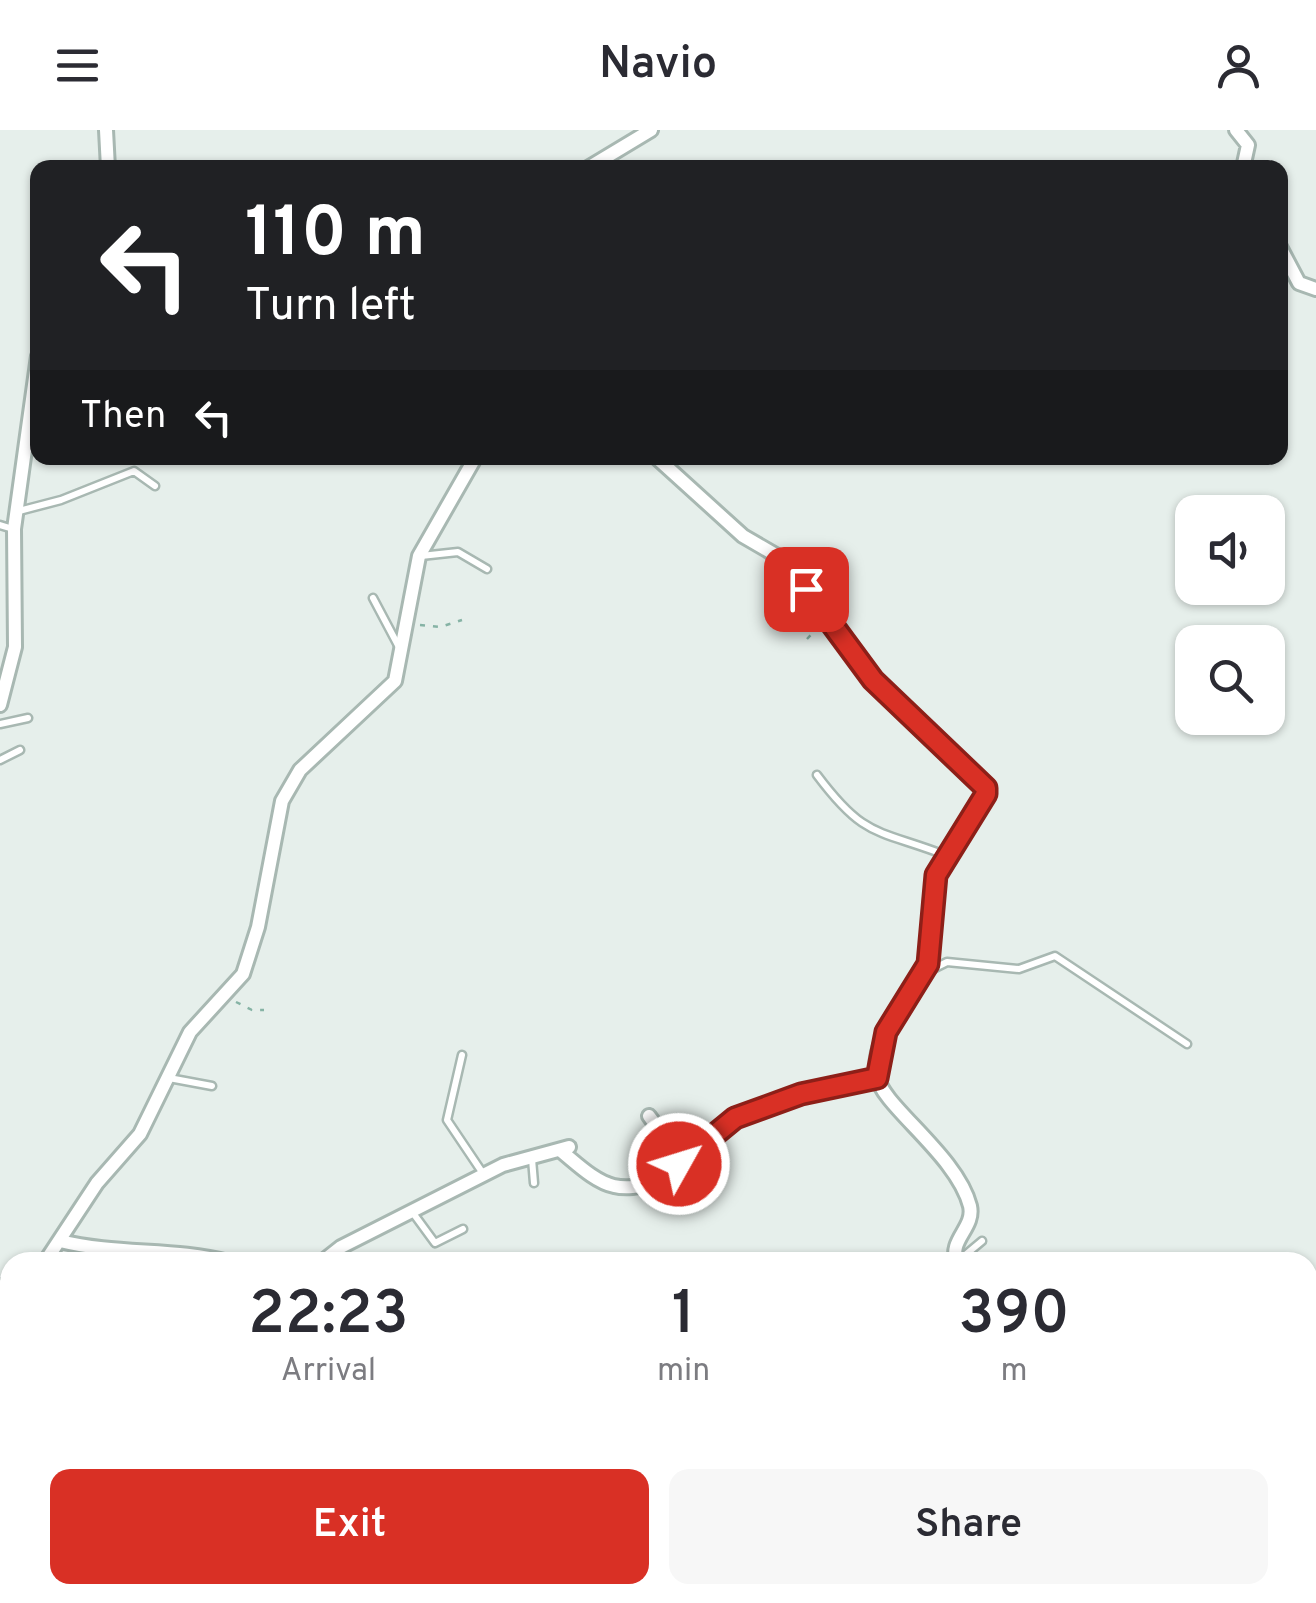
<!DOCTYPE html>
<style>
body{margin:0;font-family:Overpass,sans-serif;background:#f7f7f7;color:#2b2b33;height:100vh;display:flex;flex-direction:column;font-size:38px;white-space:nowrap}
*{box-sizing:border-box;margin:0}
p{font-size:32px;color:#7c7c81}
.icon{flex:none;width:55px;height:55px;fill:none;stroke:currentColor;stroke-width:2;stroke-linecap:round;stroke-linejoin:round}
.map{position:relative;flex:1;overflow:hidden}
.side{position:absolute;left:0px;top:1122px;width:1318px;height:352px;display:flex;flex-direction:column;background:#fff;border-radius:30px 30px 0 0;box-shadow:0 2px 8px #0004}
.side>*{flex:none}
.hud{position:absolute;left:30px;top:30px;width:1258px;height:305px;border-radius:20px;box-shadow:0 2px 8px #0004;background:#202124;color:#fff;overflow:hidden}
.buttons{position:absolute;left:1175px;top:365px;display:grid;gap:20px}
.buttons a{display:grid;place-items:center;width:110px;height:110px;border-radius:20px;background:#fff;box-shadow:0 2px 8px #0004;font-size:50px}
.pin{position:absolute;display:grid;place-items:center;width:85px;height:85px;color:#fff;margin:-42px;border-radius:20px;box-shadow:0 5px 15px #0006}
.me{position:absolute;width:110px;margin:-55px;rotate:51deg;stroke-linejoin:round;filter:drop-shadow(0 0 8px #0008)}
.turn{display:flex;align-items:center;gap:35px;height:210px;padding:0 50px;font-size:45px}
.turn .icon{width:130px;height:130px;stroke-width:2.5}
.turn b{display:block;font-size:70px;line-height:85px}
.then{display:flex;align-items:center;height:95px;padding:0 50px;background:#0003;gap:20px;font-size:38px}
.eta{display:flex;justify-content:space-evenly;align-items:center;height:170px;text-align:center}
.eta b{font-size:60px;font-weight:600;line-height:70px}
.action{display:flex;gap:20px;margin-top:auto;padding:20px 50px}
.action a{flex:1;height:115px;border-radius:20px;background:#d93025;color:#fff;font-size:40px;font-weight:600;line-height:115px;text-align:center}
.action a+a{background:#f7f7f7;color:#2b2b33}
header{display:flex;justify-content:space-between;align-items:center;height:130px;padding:0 50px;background:#fff;font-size:45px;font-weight:600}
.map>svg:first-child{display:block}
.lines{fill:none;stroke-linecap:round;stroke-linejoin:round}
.service-casing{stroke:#a8b8b2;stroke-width:11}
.minor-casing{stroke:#a8b8b2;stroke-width:18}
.path{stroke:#86b3a5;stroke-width:2.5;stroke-dasharray:5 8;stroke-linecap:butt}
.service{stroke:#fff;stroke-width:6}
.minor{stroke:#fff;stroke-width:12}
.route-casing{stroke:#8d1f18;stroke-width:25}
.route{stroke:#d93025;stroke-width:18}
</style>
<header><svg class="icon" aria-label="menu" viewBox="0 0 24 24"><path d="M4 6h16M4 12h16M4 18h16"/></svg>Navio<svg class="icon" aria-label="person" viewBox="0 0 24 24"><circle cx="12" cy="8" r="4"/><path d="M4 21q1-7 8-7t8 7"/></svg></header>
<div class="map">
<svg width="1316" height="1473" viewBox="0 0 1316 1473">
<rect width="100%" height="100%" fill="#e6efeb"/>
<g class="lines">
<!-- service casing -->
<g class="service-casing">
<path id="service" d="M 19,381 L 61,370 L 134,341 L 155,356
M 0,395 L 13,399
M 421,426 L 458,422 L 487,439
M 373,468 L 400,519
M 0,594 L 28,588
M 0,630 L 20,620
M 817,645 C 865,709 877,699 945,725
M 927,842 L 947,832 L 1019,839 L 1055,826 L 1187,914
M 462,925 L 447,990 L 484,1045
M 169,948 L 212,956
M 532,1029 L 534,1053
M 413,1083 L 435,1113 L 463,1099
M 958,1131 L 982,1111
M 0,1370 L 10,1372
M 383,1473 L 387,1465"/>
</g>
<!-- minor casing -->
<g class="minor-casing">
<path id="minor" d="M 106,0 L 108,38
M 1236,0 L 1248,15 L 1243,38
M 588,38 L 651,0
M 1280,117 L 1299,153 L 1316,159
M 657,328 L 743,406 L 786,431 L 873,549 L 986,658 C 982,688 948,715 936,744 C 925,773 935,806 927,835 C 915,873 870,901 877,946 C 881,975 957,1025 970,1076 C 975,1098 948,1110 957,1132
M 0,575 L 15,517 L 14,399 L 38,226
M 561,1021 C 576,1033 595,1052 614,1056 C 634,1061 678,1052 679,1027 L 649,986
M 679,1034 L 735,989 L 801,964 L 877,948
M 60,1111 C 117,1125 175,1118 228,1132
M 45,1132 L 97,1053 L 140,1004 L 190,902 L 243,844 L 258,797 L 282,671 L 300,640 L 395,551 L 419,426 L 475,328
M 322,1132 L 341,1117 L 503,1035 L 569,1017
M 0,1157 L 10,1153
M 21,1473 L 23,1465
M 571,1473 L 581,1465"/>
</g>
<!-- path -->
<path class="path" d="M 420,495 L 440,497 L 462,490
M 807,509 L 820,495
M 236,872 L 252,880 L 264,880"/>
<!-- service -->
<use href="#service" class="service"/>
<!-- minor -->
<use href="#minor" class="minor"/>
</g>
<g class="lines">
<!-- route casing -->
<g class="route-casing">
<path id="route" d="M 679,1034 L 735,988 L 801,964 L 877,948 L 886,902 L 928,834 L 936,745 L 986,664 L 986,658 L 873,550 L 806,459"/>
</g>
<!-- route -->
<use href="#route" class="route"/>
</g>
</svg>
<div class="buttons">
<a><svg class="icon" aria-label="sound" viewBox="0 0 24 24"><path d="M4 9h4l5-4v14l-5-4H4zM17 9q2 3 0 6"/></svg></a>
<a><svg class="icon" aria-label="search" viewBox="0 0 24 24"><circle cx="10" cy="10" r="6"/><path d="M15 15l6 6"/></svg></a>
</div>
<div class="pin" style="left:806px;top:459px;background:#d93025"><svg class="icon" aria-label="arrive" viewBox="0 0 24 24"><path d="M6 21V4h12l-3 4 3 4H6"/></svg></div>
<svg class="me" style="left:679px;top:1034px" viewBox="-20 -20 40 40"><circle r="17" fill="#d93025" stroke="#fff" stroke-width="3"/><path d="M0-11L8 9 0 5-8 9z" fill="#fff"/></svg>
<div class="hud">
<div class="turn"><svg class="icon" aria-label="left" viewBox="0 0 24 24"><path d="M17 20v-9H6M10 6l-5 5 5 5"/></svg><div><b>110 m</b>Turn left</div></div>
<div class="then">Then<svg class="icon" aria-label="left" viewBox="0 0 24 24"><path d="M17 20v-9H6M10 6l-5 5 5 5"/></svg></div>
</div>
<section class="side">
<div class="eta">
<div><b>22:23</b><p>Arrival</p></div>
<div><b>1</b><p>min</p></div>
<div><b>390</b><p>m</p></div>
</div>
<div class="action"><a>Exit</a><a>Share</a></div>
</section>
</div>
